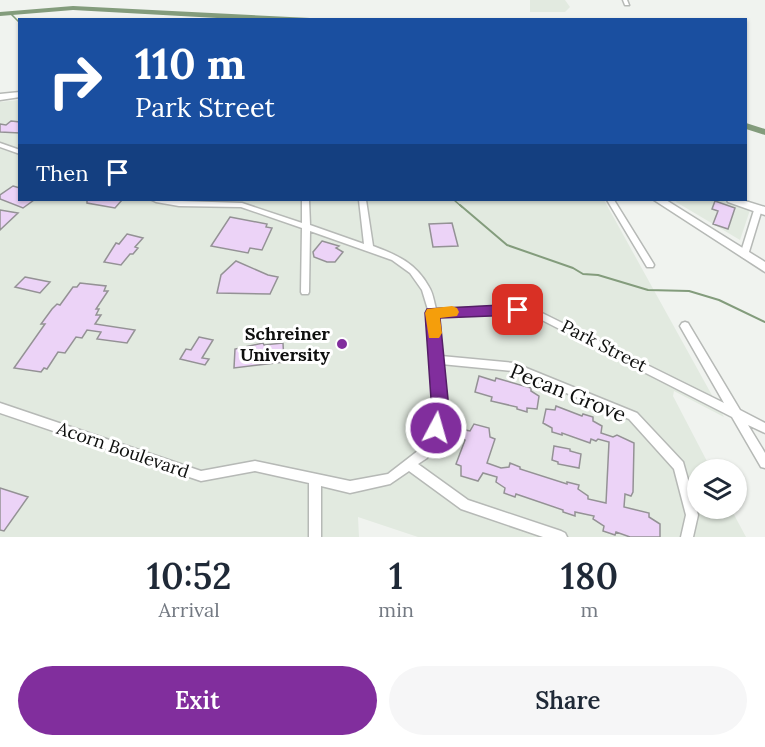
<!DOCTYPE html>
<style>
body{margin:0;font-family:Lora,serif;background:#f6f6f7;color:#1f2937;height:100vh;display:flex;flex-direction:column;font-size:22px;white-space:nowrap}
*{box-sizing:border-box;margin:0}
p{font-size:20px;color:#747a83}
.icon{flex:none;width:33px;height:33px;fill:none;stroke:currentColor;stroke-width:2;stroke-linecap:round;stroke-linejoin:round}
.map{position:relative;height:537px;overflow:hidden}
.side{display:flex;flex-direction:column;background:#fff;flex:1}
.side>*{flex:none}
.hud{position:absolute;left:18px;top:18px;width:729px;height:183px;border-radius:0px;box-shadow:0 2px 4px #0004;background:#1a4fa0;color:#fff;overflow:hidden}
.fabs{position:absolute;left:687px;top:459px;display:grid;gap:12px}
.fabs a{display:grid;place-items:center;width:60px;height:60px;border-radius:50%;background:#fff;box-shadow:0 2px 4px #0004;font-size:30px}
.pin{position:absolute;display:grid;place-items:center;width:51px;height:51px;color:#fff;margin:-26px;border-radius:12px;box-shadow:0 3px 9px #0006}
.me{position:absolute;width:66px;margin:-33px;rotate:6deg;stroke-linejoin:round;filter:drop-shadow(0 0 4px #0008)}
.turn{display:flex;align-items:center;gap:21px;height:126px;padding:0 18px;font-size:27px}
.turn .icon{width:78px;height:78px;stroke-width:2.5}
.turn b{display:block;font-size:42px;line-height:51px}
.then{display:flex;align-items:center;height:57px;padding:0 18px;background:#0003;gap:12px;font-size:22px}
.eta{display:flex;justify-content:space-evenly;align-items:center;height:102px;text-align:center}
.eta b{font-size:36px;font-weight:600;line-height:42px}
.action{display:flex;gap:12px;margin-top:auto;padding:12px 18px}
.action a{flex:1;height:69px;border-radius:36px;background:#812e9d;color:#fff;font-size:24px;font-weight:600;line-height:69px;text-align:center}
.action a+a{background:#f6f6f7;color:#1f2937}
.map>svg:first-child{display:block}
.built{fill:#e2eae0}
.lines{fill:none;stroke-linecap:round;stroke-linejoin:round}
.stream-far1{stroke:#839c7c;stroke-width:1.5}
.stream{stroke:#839c7c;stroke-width:2}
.river{fill:#839c7c;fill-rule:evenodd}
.building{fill:#ecd3f7;stroke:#949295;stroke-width:1.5}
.street-casing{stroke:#b6b9b6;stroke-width:3}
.secondary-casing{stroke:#b6b9b6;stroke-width:3}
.street{fill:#fff;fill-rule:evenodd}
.secondary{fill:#fff;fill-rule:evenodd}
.route{fill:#812e9d;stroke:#541e66;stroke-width:1.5}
.slow{fill:#f59e0b}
.poi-dot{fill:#812e9d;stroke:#fff;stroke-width:2}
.labels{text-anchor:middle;stroke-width:6;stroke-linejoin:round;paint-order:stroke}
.poi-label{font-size:18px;font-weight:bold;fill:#0e0f0e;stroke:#fff;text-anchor:end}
.street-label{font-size:18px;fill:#0e0f0e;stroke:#fff}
.near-street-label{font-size:21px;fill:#0e0f0e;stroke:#fff}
</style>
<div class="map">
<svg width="765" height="537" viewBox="0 0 765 537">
<rect width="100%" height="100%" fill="#f0f3ef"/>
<!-- built -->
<path class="built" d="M 530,0 L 565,0 L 570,7 L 565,12 L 530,12 Z
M 19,100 L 20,200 L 604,200 L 724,417 L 674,391 L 673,396 L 711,469 L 698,470 L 698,508 L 731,509 L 746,537 L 418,537 L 358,517 L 359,537 L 0,537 L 0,102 Z
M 677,200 L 720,200 L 750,210 L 740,240 L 676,202 Z"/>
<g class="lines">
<!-- stream-far1 -->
<path class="stream-far1" d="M 10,13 L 20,23
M 454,200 L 462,207"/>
<!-- stream -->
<path class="stream" d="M 460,205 L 507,245 L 573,268 L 583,274 L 598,275 L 648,290 L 689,291 L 719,300 L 765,322"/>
<!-- river -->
<path class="river" d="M 73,6 L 310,18 L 314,20 L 253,20 L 73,10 L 0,16 L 0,12 Z
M 746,123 L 765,129 L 765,135 L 746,129 Z"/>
</g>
<!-- building -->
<path class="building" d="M 11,121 L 20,122 L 20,133 L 0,132 L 0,124 L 6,125 Z
M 13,186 L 20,188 L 20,200 L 34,200 L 23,208 L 0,199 L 0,195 Z
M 87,200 L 122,200 L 115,208 L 87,203 Z
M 715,201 L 735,208 L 728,229 L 713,224 L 718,211 L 712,209 Z
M 0,210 L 18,213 L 0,230 Z
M 230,217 L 267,224 L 266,227 L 272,228 L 262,250 L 250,248 L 248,253 L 211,246 Z
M 452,223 L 458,246 L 433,247 L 429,224 Z
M 127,234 L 143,238 L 135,247 L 138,248 L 133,254 L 130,254 L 121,265 L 104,262 L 116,243 L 119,244 Z
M 322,241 L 339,246 L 336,248 L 343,252 L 335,262 L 327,262 L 314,257 L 313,252 Z
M 236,261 L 268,275 L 278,277 L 270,294 L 217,293 L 221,275 Z
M 25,277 L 50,282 L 40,293 L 15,287 Z
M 80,283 L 106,286 L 104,291 L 108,291 L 96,309 L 99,309 L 96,315 L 101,315 L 95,324 L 135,330 L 127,343 L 97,339 L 101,332 L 87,330 L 82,338 L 76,337 L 65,353 L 58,352 L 47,369 L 44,368 L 41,372 L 14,368 L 45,324 L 41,324 L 52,309 L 57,304 L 60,305 L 73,287 L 77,287 Z
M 199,337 L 213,340 L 202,358 L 209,359 L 205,365 L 180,359 L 186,349 L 191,350 Z
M 263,343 L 264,345 L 283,343 L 284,362 L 234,368 L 235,349 Z
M 479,376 L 495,381 L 496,378 L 531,388 L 531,391 L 539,396 L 537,409 L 527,408 L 527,412 L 517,409 L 517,407 L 491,401 L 492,397 L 475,392 Z
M 556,406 L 582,416 L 583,414 L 593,417 L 593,421 L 602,426 L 601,433 L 613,437 L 617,435 L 634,443 L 633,492 L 631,496 L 625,494 L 624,507 L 649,513 L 649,517 L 660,524 L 660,537 L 630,537 L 616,532 L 615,535 L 603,531 L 604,526 L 593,519 L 594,516 L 575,512 L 575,516 L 563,512 L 563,510 L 516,494 L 515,497 L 504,493 L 505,488 L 496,482 L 497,477 L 483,473 L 478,481 L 461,476 L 461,466 L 456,464 L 465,440 L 463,439 L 465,430 L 470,431 L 474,424 L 489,428 L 490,437 L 495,439 L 487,463 L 501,468 L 509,467 L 510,463 L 520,467 L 520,469 L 567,484 L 567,482 L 579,485 L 578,489 L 588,496 L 588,499 L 606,503 L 609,442 L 598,439 L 596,441 L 591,439 L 590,443 L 562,433 L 562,435 L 552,432 L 552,428 L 543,423 L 546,409 L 555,410 Z
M 554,446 L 570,449 L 570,451 L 581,454 L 579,468 L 558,464 L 558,462 L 552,460 Z
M 0,488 L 28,497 L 4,531 L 0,530 Z"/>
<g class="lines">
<!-- street casing -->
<g class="street-casing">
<path id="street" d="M 623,0 L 627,0 L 629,5 L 625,5 Z
M 0,143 L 20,150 L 20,154 L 0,147 Z
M 152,200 L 242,203 L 302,223 L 302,200 L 309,200 L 310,225 L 364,244 L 359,200 L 366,200 L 373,246 C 397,255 416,263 429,287 C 433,293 434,302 436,309 L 510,306 L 538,311 L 724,403 L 680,326 L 682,323 L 685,322 L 688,323 L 740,410 L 765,423 L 765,433 L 748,425 L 765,453 L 765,468 L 761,467 L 732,417 L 536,317 L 510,312 L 438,316 L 441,356 L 514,363 L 637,413 L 683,462 L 698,515 L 693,537 L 681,537 L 686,515 L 674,469 L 629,419 L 513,371 L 441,364 L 444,399 L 441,428 L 427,458 L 418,464 L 468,500 L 561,531 L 565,533 L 567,537 L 543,537 L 461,509 L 409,471 L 390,484 L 350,493 L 321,486 L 321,537 L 309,537 L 309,483 L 255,471 L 201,481 L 0,413 L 0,403 L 201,471 L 255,461 L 350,481 L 388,474 L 419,450 L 431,427 L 434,399 L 429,313 L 422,290 L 410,273 L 392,260 L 310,231 L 309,292 L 308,294 L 302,294 L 301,292 L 302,228 L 241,207 L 179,206 L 156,202 Z
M 607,200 L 614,200 L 653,263 L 654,265 L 653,267 L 647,267 Z
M 755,207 L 758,207 L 762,209 L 748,255 L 744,258 L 740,255 Z"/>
</g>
<!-- secondary casing -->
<g class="secondary-casing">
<path id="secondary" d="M 20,92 L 20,97 L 0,100 L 0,94 Z
M 654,200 L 666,200 L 765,262 L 765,272 Z
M 727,200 L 742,200 L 765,207 L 765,215 L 728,202 Z"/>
</g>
<!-- street -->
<use href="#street" class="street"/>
<!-- secondary -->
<use href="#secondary" class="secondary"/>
</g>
<!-- route -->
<path class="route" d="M 518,304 L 523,306 L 525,310 L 523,314 L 518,315 L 440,318 L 448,399 L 442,434 L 436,436 L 430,434 L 427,428 L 431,399 L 425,313 L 427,309 Z"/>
<!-- slow -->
<path class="slow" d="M 452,306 L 457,308 L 459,312 L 457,316 L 440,318 L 442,333 L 439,338 L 429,338 L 425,313 L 427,309 Z"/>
<!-- markers -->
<circle class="poi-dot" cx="342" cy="344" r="6"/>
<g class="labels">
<!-- poi labels -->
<g class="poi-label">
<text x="330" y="340">Schreiner<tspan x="330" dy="21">University</tspan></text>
</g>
<!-- street labels -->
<g class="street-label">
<text transform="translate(604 346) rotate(27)" y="6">Park Street</text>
<text transform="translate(123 450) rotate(19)" y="6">Acorn Boulevard</text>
</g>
<!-- near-street labels -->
<g class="near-street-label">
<text transform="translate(568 393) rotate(22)" y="7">Pecan Grove</text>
</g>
</g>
</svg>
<div class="fabs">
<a><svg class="icon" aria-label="layers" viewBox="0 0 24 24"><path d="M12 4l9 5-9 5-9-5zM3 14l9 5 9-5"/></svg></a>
</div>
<div class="pin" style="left:518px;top:310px;background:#d93025"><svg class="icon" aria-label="arrive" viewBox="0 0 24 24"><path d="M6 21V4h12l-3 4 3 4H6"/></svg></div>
<svg class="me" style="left:436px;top:428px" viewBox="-20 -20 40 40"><circle r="17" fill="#812e9d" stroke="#fff" stroke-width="3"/><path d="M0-11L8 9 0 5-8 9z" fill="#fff"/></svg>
<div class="hud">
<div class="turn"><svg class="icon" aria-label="right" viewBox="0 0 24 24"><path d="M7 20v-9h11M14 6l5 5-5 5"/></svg><div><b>110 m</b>Park Street</div></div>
<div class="then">Then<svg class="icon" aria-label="arrive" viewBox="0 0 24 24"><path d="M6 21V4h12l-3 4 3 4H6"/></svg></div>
</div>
</div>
<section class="side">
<div class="eta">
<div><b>10:52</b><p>Arrival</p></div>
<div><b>1</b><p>min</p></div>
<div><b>180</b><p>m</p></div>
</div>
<div class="action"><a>Exit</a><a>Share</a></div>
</section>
